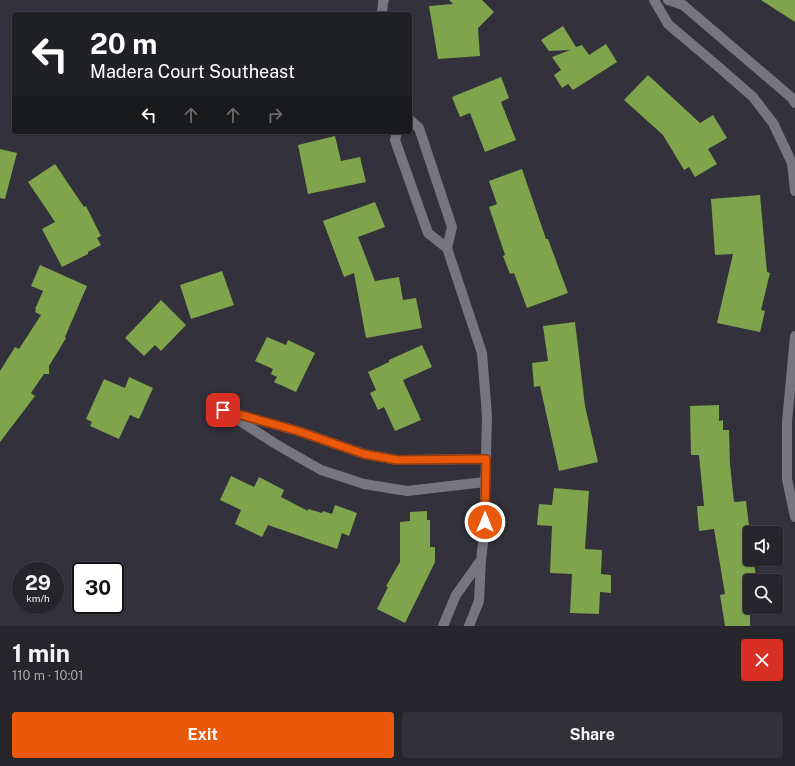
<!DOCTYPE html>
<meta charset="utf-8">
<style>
body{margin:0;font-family:"Public Sans",sans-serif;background:#323138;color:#f1f3f6;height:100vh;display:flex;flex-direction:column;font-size:15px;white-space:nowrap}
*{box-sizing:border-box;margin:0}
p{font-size:13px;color:#a4a5a9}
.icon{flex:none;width:22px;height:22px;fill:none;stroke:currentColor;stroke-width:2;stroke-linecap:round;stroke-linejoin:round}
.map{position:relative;height:626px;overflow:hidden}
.side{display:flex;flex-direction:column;background:#26252c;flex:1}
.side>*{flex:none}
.hud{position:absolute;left:12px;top:12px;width:400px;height:122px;border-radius:4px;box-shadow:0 1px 3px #0004,0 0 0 1px #424248;background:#202124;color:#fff;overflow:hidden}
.fabs{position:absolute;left:743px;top:526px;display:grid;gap:8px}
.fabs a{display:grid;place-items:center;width:40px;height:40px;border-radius:4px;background:#26252c;box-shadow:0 1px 3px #0004,0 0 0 1px #424248;font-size:20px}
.speed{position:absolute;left:12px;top:562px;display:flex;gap:8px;font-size:20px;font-weight:700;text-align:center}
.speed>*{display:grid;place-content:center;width:52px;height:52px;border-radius:50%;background:#26252c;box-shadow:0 1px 3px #0004,0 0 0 1px #424248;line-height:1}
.speed small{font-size:10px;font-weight:400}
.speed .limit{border:2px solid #111;border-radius:6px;background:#fff;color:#111}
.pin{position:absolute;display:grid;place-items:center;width:34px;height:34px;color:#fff;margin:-17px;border-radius:8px;box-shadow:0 2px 6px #0006}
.me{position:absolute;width:44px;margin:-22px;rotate:0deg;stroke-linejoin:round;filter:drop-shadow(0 0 3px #0008)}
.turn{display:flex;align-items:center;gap:14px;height:84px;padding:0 12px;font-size:18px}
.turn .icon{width:52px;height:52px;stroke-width:2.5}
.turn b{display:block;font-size:28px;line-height:34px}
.lanes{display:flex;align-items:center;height:38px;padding:0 12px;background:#0003;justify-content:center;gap:20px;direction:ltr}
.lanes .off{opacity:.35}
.round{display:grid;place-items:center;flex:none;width:42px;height:42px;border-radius:4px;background:#323138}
.headline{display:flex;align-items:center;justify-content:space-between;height:68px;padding:0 12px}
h1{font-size:24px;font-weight:700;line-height:30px}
.primary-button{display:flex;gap:8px;margin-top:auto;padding:8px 12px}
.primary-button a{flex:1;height:46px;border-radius:4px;background:#ea580c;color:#fff;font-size:16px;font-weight:700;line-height:46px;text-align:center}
.primary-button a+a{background:#323138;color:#f1f3f6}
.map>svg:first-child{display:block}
.building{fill:#7fa44c}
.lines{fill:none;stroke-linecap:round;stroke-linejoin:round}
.street{stroke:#777581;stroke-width:10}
.route-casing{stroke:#983908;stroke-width:10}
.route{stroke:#ea580c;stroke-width:7}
</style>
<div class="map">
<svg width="795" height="626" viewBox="0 0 795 626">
<rect width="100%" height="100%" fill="#33313b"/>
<!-- building -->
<path class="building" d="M 449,0 L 482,0 L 494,12 L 478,28 L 480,56 L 438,59 L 429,6 L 453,4 Z
M 761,0 L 795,0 L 795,22 Z
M 563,26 L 576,47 L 582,45 L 589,55 L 606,44 L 617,62 L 573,90 L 568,84 L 562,88 L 554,75 L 561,70 L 552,57 L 570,50 L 549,51 L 541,40 Z
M 648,75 L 700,123 L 713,115 L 727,138 L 708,149 L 717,164 L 695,177 L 689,167 L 684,170 L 663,135 L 624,100 Z
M 501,77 L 509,98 L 501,102 L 516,140 L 485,152 L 470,113 L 460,117 L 452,97 Z
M 335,136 L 341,161 L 360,157 L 366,182 L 308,194 L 298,145 Z
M 0,149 L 17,153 L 5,199 L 0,198 Z
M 55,164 L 84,207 L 86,206 L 101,236 L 97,238 L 101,245 L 88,252 L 88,254 L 62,267 L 42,229 L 55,222 L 28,182 Z
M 522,169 L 546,239 L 548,239 L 568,293 L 527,308 L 514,273 L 510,274 L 503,256 L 505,255 L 489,207 L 497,204 L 489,181 Z
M 760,195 L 767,272 L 770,273 L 761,310 L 765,311 L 760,332 L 717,323 L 733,254 L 715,255 L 711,199 Z
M 375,202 L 385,227 L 358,237 L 375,281 L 399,277 L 403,300 L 416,298 L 422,328 L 366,338 L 354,273 L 344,277 L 323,221 Z
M 40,265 L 87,286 L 65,337 L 66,338 L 49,366 L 49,374 L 44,374 L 31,393 L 35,396 L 0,442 L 0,371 L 15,347 L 19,349 L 41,315 L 35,312 L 36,309 L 35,309 L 43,291 L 31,286 Z
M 222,271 L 234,305 L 191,319 L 180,285 Z
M 161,300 L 186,325 L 161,351 L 155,345 L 144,356 L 125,338 Z
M 575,322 L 585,406 L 598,462 L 559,471 L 540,386 L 534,387 L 532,363 L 548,361 L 543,326 Z
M 267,337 L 286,345 L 288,340 L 315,353 L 296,392 L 274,382 L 277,377 L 271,374 L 273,369 L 255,361 Z
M 422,345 L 432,367 L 403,380 L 421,420 L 395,431 L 384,407 L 378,410 L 370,393 L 376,390 L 368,372 L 389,362 L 389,360 Z
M 129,377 L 153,388 L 139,419 L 130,415 L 119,439 L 90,426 L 92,422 L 86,419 L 104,379 L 125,388 Z
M 719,405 L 719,421 L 723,420 L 723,430 L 729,430 L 730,464 L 734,502 L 746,501 L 750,534 L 750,559 L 753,559 L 757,581 L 750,581 L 750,626 L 725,626 L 720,595 L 725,594 L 714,529 L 699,531 L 697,506 L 704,506 L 699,455 L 691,455 L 690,406 Z
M 231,476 L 254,487 L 259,477 L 284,490 L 281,497 L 308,511 L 308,509 L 322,513 L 323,511 L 332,514 L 335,505 L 357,513 L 349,536 L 342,533 L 337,549 L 268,525 L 262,537 L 235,524 L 241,510 L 220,500 Z
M 554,488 L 589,491 L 585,549 L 602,550 L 601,574 L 611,575 L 611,593 L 600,592 L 599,614 L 570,613 L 572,574 L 550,573 L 552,526 L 537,525 L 539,504 L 552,505 Z
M 427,511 L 427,520 L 430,520 L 430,547 L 435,547 L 435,562 L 405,623 L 377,609 L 388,587 L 386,586 L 400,562 L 400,522 L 410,521 L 410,512 Z"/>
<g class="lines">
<!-- street -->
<path class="street" d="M 654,0 L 668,24 L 721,69 L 753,97 L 773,123 L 792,163 L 795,191
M 668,0 L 683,5 L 792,98 L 795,103
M 382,14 L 383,2 L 384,0
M 410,120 L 419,128 L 452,227 L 447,248 L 482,353 L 487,416 L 484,535 L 481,560 L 479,601 L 469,626
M 397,132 L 395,140 L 428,233 L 447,248
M 795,336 L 787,422 L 787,479 L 795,517
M 223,410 L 274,443 L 321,470 L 364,484 L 407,491 L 485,482
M 233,413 L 298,431 L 364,454 L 397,460 L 486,459
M 443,626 L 456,595 L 481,560"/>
</g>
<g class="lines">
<!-- route casing -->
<g class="route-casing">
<path id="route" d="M 223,410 L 298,431 L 364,454 L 397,460 L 486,459 L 485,522"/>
</g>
<!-- route -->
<use href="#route" class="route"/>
</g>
</svg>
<div class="fabs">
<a><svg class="icon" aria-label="sound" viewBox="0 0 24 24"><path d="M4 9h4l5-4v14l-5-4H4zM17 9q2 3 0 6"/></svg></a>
<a><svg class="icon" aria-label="search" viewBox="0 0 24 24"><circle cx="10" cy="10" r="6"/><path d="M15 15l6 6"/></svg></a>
</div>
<div class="speed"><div>29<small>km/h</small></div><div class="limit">30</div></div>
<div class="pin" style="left:223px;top:410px;background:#d93025"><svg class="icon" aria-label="arrive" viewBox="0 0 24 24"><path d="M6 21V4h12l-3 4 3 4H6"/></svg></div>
<svg class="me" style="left:485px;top:522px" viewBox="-20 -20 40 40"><circle r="17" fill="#ea580c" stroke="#fff" stroke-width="3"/><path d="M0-11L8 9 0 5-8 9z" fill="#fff"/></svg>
<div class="hud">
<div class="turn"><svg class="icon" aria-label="left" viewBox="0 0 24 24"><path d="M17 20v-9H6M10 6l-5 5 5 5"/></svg><div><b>20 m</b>Madera Court Southeast</div></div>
<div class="lanes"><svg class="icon" aria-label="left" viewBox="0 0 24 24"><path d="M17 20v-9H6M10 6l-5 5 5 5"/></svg><svg class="icon off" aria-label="ahead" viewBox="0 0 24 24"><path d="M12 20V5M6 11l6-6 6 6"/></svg><svg class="icon off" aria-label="ahead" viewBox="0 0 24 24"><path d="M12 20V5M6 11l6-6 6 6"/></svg><svg class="icon off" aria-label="right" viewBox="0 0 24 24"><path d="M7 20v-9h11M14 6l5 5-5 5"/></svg></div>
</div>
</div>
<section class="side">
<div class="headline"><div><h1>1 min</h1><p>110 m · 10:01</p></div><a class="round" style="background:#d93025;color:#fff"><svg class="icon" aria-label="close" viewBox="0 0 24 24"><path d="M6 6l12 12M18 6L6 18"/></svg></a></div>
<div class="primary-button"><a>Exit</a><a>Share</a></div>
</section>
